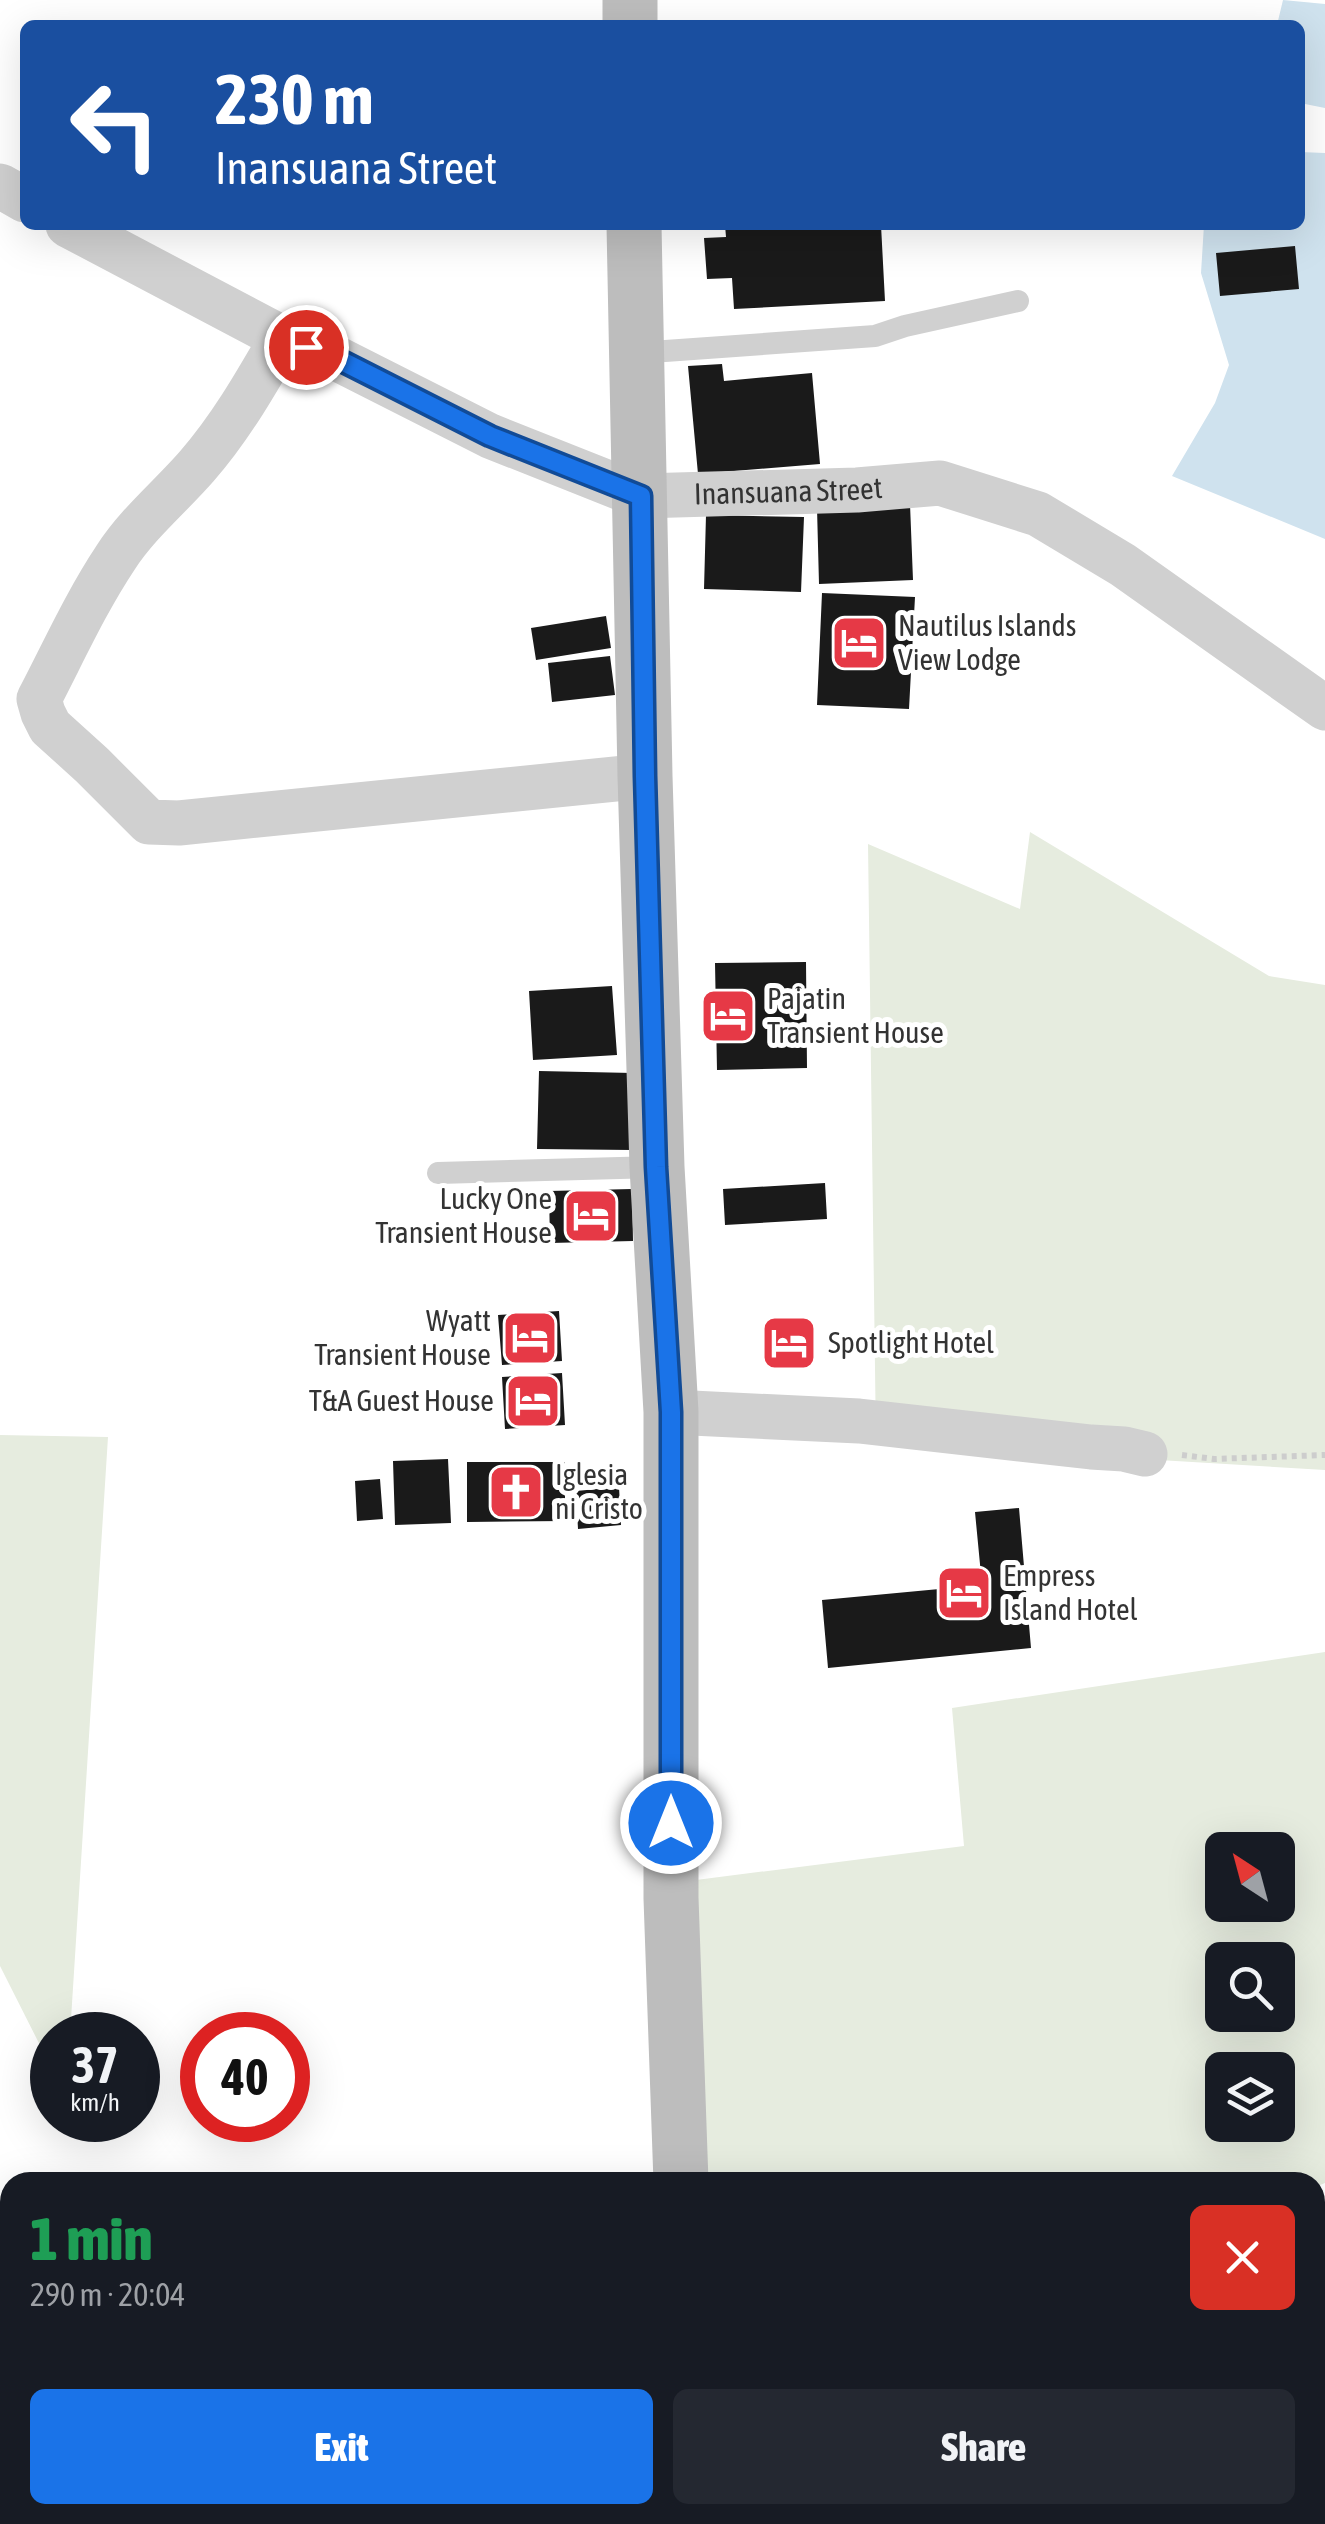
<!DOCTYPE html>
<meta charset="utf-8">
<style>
body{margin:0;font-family:"Asap Condensed",sans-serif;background:#242831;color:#f1f3f6;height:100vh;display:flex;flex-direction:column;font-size:38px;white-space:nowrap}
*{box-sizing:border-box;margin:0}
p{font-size:32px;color:#9ea1a6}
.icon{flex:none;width:55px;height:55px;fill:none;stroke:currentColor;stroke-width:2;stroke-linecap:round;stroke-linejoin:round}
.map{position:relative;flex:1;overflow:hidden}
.panel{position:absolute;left:0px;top:2172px;width:1325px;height:352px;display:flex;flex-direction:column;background:#171b24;border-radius:30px 30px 0 0;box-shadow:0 10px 40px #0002}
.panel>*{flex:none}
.hud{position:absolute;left:20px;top:20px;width:1285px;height:210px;border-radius:15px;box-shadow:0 10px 40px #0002;background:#1a4fa0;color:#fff;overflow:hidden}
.needle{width:65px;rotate:324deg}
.buttons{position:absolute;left:1205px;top:1832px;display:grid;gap:20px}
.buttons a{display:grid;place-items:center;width:90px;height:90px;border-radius:15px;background:#171b24;box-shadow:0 10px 40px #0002;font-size:50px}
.speed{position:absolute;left:30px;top:2012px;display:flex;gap:20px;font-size:50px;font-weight:700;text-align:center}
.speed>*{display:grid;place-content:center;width:130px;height:130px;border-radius:50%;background:#171b24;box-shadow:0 10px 40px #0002;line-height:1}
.speed small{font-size:25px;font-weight:400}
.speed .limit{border:15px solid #d22;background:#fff;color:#111}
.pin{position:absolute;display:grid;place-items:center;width:85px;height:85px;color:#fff;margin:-42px;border:5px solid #fff;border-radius:50%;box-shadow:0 2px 10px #0007}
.me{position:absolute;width:110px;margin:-55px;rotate:0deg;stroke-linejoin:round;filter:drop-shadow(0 0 8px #0008)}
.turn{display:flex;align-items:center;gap:35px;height:210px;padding:0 30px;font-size:45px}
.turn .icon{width:130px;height:130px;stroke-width:2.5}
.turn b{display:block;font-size:70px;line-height:85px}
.round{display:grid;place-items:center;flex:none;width:105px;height:105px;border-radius:15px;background:#242831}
.summary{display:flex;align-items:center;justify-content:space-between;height:170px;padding:0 30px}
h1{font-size:60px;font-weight:800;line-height:75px;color:#1e9e55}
.primary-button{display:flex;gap:20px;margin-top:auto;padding:20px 30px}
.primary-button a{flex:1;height:115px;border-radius:15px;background:#1a73e8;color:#fff;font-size:40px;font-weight:800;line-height:115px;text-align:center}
.primary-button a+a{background:#242831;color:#f1f3f6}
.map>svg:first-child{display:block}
.green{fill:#e6ecdf;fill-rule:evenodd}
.water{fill:#cfe2ee}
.pier{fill:#fff}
.building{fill:#1a1a1a}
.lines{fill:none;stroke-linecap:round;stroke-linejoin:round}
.path{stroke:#cdcdcd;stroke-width:6;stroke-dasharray:5 5;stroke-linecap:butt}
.lane{stroke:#d0d0d0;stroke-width:22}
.street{stroke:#d0d0d0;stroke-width:45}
.secondary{stroke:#bdbdbd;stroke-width:55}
.route-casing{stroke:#114b97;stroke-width:25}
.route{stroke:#1a73e8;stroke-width:18}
.labels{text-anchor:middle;stroke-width:10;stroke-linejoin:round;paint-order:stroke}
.street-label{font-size:30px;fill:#333;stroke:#fff}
.poi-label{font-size:30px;fill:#333;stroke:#fff;text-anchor:start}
</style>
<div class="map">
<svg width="1325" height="2524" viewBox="0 0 1325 2524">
<rect width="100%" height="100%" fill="#fff"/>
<!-- green -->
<path class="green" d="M 1030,832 L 1269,976 L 1325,985 L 1325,1470 L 876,1443 L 868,844 L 1020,909 Z
M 0,1435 L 108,1437 L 70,2035 L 52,2035 L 52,2069 L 0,1966 Z
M 1325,1652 L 1325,2183 L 1315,2187 L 1315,2182 L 705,2182 L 696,1880 L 964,1846 L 952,1708 ZM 1222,1850 L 1278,1850 L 1278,1905 L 1222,1905 ZM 1222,1960 L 1278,1960 L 1278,2015 L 1222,2015 ZM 1222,2070 L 1278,2070 L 1278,2125 L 1222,2125 Z"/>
<!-- water -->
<path class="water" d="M 1283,0 L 1325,4 L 1325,539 L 1172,476 L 1215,403 L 1229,365 L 1201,273 L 1204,225 L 1300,225 L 1300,25 L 1277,25 Z"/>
<!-- pier -->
<path class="pier" d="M 1300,103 L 1325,108 L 1325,153 L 1300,152 Z"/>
<!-- building -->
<path class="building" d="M 725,225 L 881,225 L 885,301 L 734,309 L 732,278 L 707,279 L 704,238 L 726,237 Z
M 1295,246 L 1299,289 L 1220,296 L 1216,253 Z
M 722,364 L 724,381 L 812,373 L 820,464 L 698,474 L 688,366 Z
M 910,504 L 913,580 L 819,584 L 817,508 Z
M 706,515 L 804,517 L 801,592 L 704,589 Z
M 822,593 L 915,597 L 909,709 L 817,705 Z
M 606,616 L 611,648 L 536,660 L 531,628 Z
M 610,656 L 615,695 L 552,702 L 548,663 Z
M 806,962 L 807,1068 L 717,1070 L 715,963 Z
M 612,986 L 617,1055 L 533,1060 L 529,991 Z
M 539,1071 L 633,1073 L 632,1150 L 537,1149 Z
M 825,1183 L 827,1219 L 725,1225 L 723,1189 Z
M 632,1189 L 633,1241 L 550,1243 L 549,1191 Z
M 559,1311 L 562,1361 L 502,1365 L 498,1315 Z
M 562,1373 L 565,1425 L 505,1429 L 502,1377 Z
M 448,1459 L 451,1523 L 395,1525 L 393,1461 Z
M 467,1462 L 565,1462 L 565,1521 L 467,1522 Z
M 380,1479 L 383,1519 L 357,1521 L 355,1481 Z
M 619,1487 L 621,1525 L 578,1529 L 576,1491 Z
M 1019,1508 L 1031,1648 L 828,1668 L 822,1600 L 982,1585 L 975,1512 Z"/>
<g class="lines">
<!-- path -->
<path class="path" d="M 1182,1455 L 1214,1459 L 1325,1455"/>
<!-- lane -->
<path class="lane" d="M 637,353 L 875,336 L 905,326 L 1018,301
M 438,1173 L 657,1167"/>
<!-- street -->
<g class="street">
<path d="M 0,186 L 25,200"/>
<path id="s1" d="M 68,225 L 282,338 L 330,355 L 490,436 L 641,496 L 857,490 L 940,483 L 1038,514 L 1123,565 L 1325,708"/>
<path d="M 282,338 C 256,383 231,427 197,466 C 171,496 138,523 116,557 C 86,602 64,651 39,699 L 43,713 L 50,727 L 92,765 L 149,822 L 179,823 L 645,776"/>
<path d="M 671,1412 L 859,1421 L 1091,1447 L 1124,1449 L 1145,1454"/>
</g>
<!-- secondary -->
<path class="secondary" d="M 630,0 L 630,25
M 634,225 L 645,776 L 657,1167 L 671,1412 L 671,1898 L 681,2182
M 691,2515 L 691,2524"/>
</g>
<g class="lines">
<!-- route casing -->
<g class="route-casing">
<path id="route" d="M 306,347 L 330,355 L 490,436 L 641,496 L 645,776 L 656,1167 L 671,1412 L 671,1823"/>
</g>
<!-- route -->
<use href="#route" class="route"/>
</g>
<!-- icons -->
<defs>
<g id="hotel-square" transform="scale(2.875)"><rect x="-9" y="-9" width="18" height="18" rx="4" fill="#e63946" stroke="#fff"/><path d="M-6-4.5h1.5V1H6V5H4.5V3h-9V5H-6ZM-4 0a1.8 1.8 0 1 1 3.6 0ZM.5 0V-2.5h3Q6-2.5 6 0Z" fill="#fff"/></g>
<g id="church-square" transform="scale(2.875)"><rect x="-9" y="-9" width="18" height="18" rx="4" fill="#e63946" stroke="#fff"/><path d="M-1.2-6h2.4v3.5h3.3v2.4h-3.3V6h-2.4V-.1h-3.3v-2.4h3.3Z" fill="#fff"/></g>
</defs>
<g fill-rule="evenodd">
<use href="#hotel-square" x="859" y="643"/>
<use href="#hotel-square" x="728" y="1016"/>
<use href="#hotel-square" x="591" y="1216"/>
<use href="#hotel-square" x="530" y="1338"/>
<use href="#hotel-square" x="789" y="1343"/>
<use href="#hotel-square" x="533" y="1401"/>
<use href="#church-square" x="516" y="1492"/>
<use href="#hotel-square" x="964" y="1593"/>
</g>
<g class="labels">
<!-- street labels -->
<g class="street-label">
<text dy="10" stroke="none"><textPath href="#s1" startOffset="782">Inansuana Street</textPath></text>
</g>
<!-- poi labels -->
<g class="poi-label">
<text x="898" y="636">Nautilus Islands<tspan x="898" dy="34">View Lodge</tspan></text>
<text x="767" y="1009">Pajatin<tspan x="767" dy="34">Transient House</tspan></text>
<text x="552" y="1209" text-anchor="end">Lucky One<tspan x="552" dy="34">Transient House</tspan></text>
<text x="491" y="1331" text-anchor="end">Wyatt<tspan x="491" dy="34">Transient House</tspan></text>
<text x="828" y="1353">Spotlight Hotel</text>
<text x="494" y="1411" text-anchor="end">T&amp;A Guest House</text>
<text x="555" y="1485">Iglesia<tspan x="555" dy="34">ni Cristo</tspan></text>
<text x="1003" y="1586">Empress<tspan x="1003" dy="34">Island Hotel</tspan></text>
</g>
</g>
</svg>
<div class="buttons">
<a><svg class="needle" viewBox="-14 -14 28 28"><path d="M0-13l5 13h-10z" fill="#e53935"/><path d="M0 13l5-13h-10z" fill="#9ea1a6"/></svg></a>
<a><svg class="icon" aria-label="search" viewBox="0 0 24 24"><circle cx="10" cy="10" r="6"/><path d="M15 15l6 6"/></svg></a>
<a><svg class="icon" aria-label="layers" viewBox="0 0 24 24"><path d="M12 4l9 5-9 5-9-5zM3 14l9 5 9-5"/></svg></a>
</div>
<div class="speed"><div>37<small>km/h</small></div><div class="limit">40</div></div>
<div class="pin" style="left:306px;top:347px;background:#d93025"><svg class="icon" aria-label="arrive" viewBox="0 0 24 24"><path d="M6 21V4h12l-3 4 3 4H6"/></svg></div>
<svg class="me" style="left:671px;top:1823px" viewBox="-20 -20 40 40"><circle r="17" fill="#1a73e8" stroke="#fff" stroke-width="3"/><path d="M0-11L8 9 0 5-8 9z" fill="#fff"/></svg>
<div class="hud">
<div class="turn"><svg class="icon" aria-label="left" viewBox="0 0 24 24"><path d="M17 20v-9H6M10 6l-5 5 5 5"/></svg><div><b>230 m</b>Inansuana Street</div></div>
</div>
<section class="panel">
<div class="summary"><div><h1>1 min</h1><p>290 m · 20:04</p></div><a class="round" style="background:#d93025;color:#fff"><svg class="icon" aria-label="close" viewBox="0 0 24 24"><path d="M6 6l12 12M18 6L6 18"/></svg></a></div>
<div class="primary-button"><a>Exit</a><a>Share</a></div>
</section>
</div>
